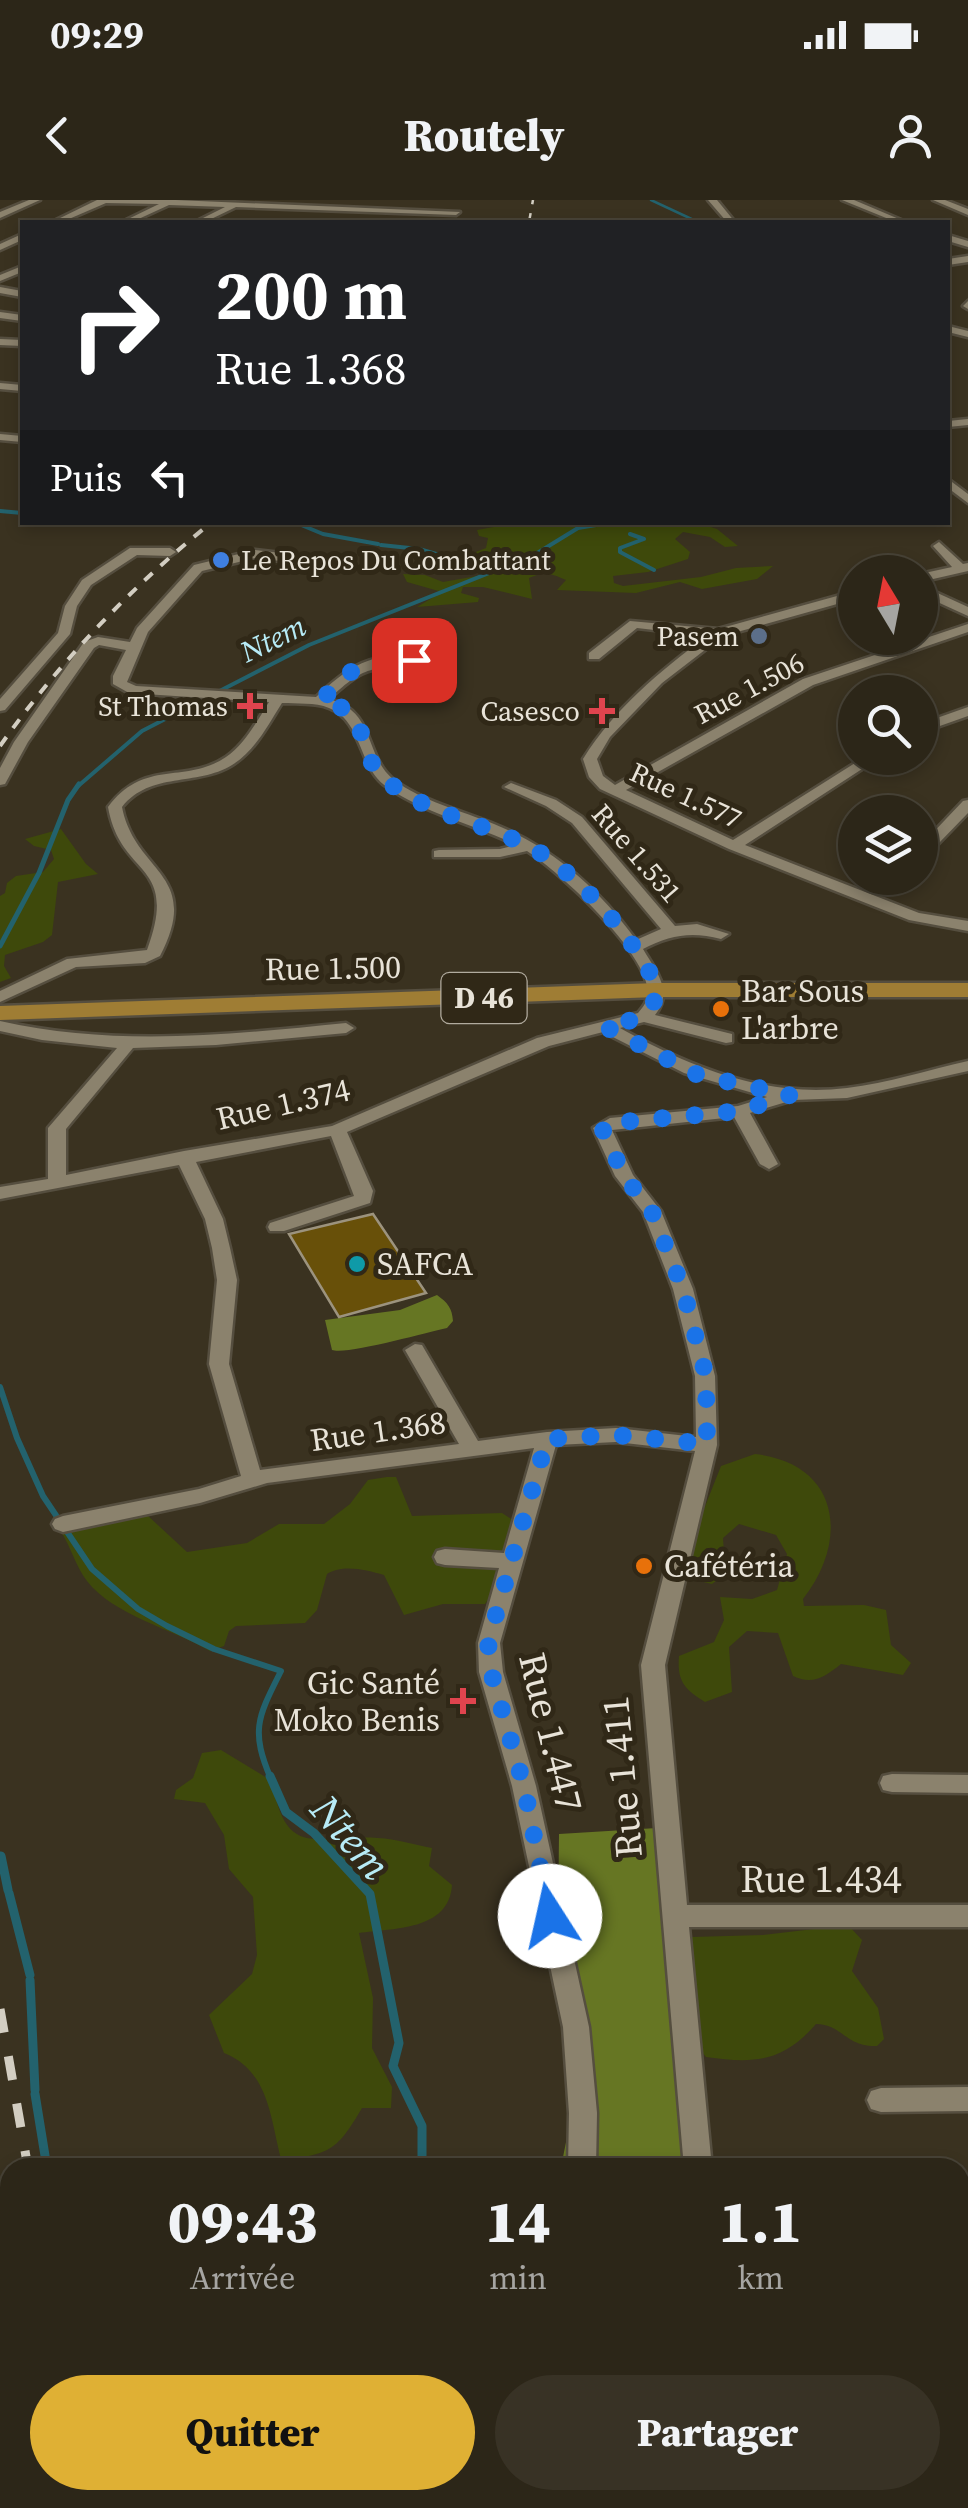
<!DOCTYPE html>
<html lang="fr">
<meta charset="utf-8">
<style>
body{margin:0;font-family:"Source Serif 4",serif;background:#383225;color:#f1f3f6;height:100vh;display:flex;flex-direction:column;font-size:38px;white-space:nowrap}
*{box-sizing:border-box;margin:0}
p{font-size:32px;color:#a6a5a2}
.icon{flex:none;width:55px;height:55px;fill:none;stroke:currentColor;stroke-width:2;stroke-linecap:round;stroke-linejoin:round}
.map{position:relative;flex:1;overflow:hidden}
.details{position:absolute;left:0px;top:1958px;width:970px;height:352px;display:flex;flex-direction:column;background:#2c2618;border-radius:30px 30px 0 0;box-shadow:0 5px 15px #0003,0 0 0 2px #484337}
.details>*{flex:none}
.top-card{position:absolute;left:20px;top:20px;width:930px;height:305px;border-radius:0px;box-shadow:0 5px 15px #0003,0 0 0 2px #484337;background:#202124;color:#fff;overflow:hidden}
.needle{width:65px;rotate:350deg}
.fabs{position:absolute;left:838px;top:355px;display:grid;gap:20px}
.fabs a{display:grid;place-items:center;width:100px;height:100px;border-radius:50%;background:#2c2618;box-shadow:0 5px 15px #0003,0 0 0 2px #484337;font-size:50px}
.pin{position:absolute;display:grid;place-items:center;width:85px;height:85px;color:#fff;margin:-42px;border-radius:20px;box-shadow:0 5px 15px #0006}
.me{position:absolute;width:110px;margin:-55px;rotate:350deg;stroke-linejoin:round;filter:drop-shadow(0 0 8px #0008)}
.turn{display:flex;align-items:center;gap:35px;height:210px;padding:0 30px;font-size:45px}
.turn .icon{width:130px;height:130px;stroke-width:2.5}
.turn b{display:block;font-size:70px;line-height:85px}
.then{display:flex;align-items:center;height:95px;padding:0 30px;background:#0003;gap:20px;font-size:38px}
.eta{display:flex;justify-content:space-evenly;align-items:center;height:170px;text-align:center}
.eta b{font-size:60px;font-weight:800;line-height:70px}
.button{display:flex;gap:20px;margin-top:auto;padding:20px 30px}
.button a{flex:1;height:115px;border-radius:60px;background:#dfb034;color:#111;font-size:40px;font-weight:800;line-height:115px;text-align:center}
.button a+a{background:#383225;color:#f1f3f6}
.status{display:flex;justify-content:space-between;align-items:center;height:70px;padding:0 50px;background:#2c2618;direction:ltr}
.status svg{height:28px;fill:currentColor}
header{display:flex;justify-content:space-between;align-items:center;height:130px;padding:0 30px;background:#2c2618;font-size:45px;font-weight:800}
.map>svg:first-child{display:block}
.green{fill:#3e490b}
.forest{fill:#667623}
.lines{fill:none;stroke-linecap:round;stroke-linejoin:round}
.stream-far4{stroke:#23626d;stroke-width:2.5}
.stream-far3{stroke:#23626d;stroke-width:4}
.stream-far2{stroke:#23626d;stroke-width:5}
.stream-far1{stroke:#23626d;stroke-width:6}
.stream{stroke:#23626d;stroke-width:9}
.building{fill:#685009;stroke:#9c937e;stroke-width:2.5}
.minor-casing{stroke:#554e3f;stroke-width:5}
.primary-casing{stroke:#554e3f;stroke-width:5}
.minor{fill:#8b826d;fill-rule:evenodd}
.primary{fill:#9f7d34;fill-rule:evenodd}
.rail-far2{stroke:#d3cec2;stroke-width:2.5;stroke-dasharray:9 9;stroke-linecap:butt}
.rail-far1{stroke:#d3cec2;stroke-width:4;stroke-dasharray:11 11;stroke-linecap:butt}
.rail{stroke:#d3cec2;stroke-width:9;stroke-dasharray:24 24;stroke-linecap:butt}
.route{stroke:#1a73e8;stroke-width:18;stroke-dasharray:0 32.4}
.shop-dot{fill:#3f7fe0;stroke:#302817;stroke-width:4}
.service-dot{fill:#5c6f8a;stroke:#302817;stroke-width:4}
.health-dot{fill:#e0444e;stroke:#302817;stroke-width:4}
.food-dot{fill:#e8710a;stroke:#302817;stroke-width:4}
.culture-dot{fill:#0f9aa8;stroke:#302817;stroke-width:4}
.labels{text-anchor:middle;stroke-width:10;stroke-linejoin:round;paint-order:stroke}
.far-poi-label{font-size:28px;fill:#e8e3d8;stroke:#302817;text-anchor:end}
.far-street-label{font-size:28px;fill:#e8e3d8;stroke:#302817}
.far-water-label{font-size:30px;font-style:italic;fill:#b7ebf6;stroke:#302817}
.shield{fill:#302817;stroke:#b1ab9e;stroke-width:2.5}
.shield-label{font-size:30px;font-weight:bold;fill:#e8e3d8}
.street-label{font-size:32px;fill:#e8e3d8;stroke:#302817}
.poi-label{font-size:32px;fill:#e8e3d8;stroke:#302817;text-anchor:start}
.near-street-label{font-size:38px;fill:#e8e3d8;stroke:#302817}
.near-water-label{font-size:42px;font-style:italic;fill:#b7ebf6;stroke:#302817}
</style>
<div class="status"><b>09:29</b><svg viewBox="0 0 49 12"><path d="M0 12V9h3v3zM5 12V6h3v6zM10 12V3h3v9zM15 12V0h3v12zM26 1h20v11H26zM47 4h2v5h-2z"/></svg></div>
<header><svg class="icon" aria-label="back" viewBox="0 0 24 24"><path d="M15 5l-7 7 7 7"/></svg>Routely<svg class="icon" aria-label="person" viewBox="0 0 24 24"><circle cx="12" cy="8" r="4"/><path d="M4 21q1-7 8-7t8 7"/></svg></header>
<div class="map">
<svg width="968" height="2308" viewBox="0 0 968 2308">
<rect width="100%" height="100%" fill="#3a3220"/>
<!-- green -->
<path class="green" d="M 516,323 L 698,323 L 717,329 L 738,346 L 725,347 L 710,337 L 683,332 L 675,339 L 690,352 L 688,359 L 648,372 L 613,376 L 614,383 L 623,386 L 701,377 L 736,368 L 773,366 L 757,379 L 702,389 L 680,382 L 636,393 L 557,390 L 566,380 C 551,373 544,371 529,378 L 532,399 L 483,387 L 463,387 L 461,393 L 479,398 L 478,402 L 417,407 L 442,392 L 407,382 L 403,374 L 425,375 L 443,382 L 488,374 L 490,366 L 463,357 L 486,348 L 488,338 L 479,336 L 477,330 Z
M 61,629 L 86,664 L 98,674 L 58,682 L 52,735 L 43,742 L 5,755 L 4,766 L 11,778 L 0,782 L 0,696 L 5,693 L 7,683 L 16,676 L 43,672 L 54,659 L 51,650 L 34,646 L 25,639 Z
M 755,1254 C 841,1264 849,1341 803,1399 L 804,1406 L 864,1405 L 886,1410 L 891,1445 L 911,1463 L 903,1475 L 841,1464 C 826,1476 813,1486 793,1476 L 778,1433 L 747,1431 L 729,1447 L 732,1492 L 705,1502 C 684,1489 677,1481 679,1456 L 714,1442 L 724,1420 L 720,1397 L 752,1399 L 777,1390 L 787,1354 L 776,1335 L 739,1324 L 723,1338 C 724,1356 728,1373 712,1384 L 695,1380 L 687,1367 L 702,1314 L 721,1266 Z
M 387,1277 L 396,1277 L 412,1316 L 502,1313 L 516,1322 L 494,1391 L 485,1404 L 443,1404 L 404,1415 L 384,1375 C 366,1370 343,1364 327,1374 L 317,1410 L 305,1423 L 236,1426 L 229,1431 L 224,1446 L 210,1451 C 172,1429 113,1415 87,1381 C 76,1367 71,1347 61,1332 L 146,1314 L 187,1352 L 247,1343 L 279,1324 L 324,1324 L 350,1304 L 368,1280 Z
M 221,1550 L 272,1581 C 286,1661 316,1634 378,1638 C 396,1639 415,1645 432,1648 L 429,1666 L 452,1685 C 449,1731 393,1728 359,1733 L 373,1798 L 372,1848 L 392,1887 L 391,1908 L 362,1908 C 338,1949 330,1956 281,1959 C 270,1917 269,1871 224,1853 L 209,1815 L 252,1774 L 257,1755 L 253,1697 L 229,1669 L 224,1635 L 205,1603 L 174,1599 L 176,1590 L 193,1578 L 202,1553 Z
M 848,1725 L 862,1740 L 852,1771 L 878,1808 L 884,1839 L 877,1846 C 845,1847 844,1825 816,1824 C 783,1862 755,1864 706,1857 L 688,1835 L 684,1758 L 692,1737 L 763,1735 Z
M 960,2116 L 968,2118 L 968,2308 L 879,2308 L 880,2300 L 960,2300 C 960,2280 955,2251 960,2232 C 965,2215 968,2202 960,2184 Z"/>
<!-- forest -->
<path class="forest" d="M 437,1095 C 448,1103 452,1108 453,1121 L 447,1128 C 424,1133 347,1155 332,1150 L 325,1120 L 400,1110 Z
M 657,1628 L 687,1967 L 561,1967 L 588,1833 L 558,1726 L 559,1634 Z"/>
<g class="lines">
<!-- stream-far4 -->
<path class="stream-far4" d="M 651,0 L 698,22"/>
<!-- stream-far3 -->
<path class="stream-far3" d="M 0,311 L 22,313
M 294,322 L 323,334 L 378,344
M 630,334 L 644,339 L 620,348 L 620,352 L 654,370
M 381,345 L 419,349 L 495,371
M 77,587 L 142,531 L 309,445 L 534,355 L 578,328 L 614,322"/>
<!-- stream-far2 -->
<path class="stream-far2" d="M 0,746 L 39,673 L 68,600 L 79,584"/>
<!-- stream-far1 -->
<path class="stream-far1" d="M 0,1187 L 17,1238 L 43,1296 L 92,1369 L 138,1409 L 167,1426 L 214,1449 L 281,1471 C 258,1517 250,1530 271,1579"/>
<!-- stream -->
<path class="stream" d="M 270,1576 L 286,1612 L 314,1633 L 370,1694 L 399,1843 L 393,1866 L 422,1926 L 422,1968
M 1,1656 L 8,1690
M 9,1693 L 30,1775
M 30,1780 L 35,1890
M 35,1894 L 47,1968
M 108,2300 L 110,2308
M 369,2308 L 370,2300"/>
</g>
<!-- building -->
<path class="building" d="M 373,1014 L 426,1093 L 339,1117 L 289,1034 Z"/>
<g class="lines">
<!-- minor casing -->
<g class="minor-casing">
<path id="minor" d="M 29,0 L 40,0 L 0,18 L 0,12 Z
M 97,0 L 176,0 L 460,12 L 456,15 L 236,7 L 205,22 L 195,22 L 225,7 L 169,5 L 132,22 L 122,22 L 159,4 L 106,3 L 62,22 L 52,22 Z
M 708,0 L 717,0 L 735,22 L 727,22 Z
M 842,0 L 854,0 L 906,22 L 896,22 Z
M 933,0 L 945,0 L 968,9 L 968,15 Z
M 22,34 L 22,40 L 0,50 L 0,44 Z
M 948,35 L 968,41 L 968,47 L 948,41 Z
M 968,56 L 968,62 L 948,65 L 948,59 Z
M 22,66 L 22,72 L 0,81 L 0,75 Z
M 0,87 L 22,91 L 22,97 L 0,93 Z
M 968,101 L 968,109 L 963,106 Z
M 0,112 L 22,115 L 22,121 L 0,118 Z
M 948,126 L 968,131 L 968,137 L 948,132 Z
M 0,139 L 22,140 L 22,146 L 0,145 Z
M 0,183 L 22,185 L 22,191 L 0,189 Z
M 968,219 L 968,225 L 948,227 L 948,221 Z
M 0,234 L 22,236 L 22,242 L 0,240 Z
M 948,279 L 968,294 L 968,303 L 948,288 Z
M 939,342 L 963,364 L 968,363 L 968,371 L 920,382 L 920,374 L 952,367 L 933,346 Z
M 130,348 L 170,348 L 176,352 L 170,356 L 137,355 L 91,385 L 77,406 L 70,434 L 5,510 L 0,511 L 0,499 L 58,433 L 65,406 L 82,380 Z
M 255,350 L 324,358 L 330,362 L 324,366 L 255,358 L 202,371 L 148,432 L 127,482 L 136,486 L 316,497 C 350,466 370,452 419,456 L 419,462 C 369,471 368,463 329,499 C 377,512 363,555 394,580 C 422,601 462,611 494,624 C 553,648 598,688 636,740 L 661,729 L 572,623 L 546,606 L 504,587 L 511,583 L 556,600 L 582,617 L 675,726 L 697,724 L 729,734 L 721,739 C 691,731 670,735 643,749 C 656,771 674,791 655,815 L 732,834 L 732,842 L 726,843 L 644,822 L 620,828 C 690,867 765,898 847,888 C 888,883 928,870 968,861 L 968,871 L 847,898 L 793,900 L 750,913 L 778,964 L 769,969 L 760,964 L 734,917 L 612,930 L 633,975 L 661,1011 L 693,1089 L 715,1176 L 717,1245 L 665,1465 L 687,1705 L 968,1705 L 968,1727 L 689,1727 L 712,1968 L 684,1968 L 641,1465 L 695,1251 L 616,1242 L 556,1245 L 500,1443 L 503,1472 L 536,1586 L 589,1827 L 597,1913 L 596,1968 L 568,1968 L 569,1913 L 563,1827 L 512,1586 L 479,1472 L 478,1443 L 499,1368 L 445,1365 L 437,1363 L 434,1357 L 437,1351 L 445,1349 L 504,1353 L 534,1248 L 267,1283 L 200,1303 L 63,1332 L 55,1329 L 52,1324 L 55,1319 L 63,1316 L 199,1289 L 241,1276 L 209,1164 L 217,1080 L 212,1048 L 205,1019 L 179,965 L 0,999 L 0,987 L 48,979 L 48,928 L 117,848 L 42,840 L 0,831 L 0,821 C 116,847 228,835 346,823 L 354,828 L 346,833 L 216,845 L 133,848 L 66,929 L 66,975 L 184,951 L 332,926 L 537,838 L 638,813 C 643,807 648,801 648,793 C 648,753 560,672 527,651 L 500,657 L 434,657 L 434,651 L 439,650 L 500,649 L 516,645 C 474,624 426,614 387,587 C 358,568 363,521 329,508 C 315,502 297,504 282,503 C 268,525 255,551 232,565 C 196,587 151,571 122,607 C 135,674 203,673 160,756 L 145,763 L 76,767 L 0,802 L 0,791 L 67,759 L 147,750 C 180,660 121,680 108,607 C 145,558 184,585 226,557 C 245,544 257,521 269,502 L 129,493 L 113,484 L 113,476 L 126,450 L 99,445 L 94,448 L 28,542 L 5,584 L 0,585 L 0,568 L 14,542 L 84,442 L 98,437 L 130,442 L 137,428 L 194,365 ZM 603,832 L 684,873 L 767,897 L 738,906 L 610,918 L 593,928 L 615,976 L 643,1012 L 673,1089 L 695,1176 L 696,1237 L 616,1228 L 547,1232 L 478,1241 L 422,1145 L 415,1144 L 405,1150 L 459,1244 L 260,1270 L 229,1164 L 237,1080 L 230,1048 L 223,1019 L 196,962 L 331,936 L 354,996 L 270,1023 L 268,1027 L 270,1031 L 284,1031 L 370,1003 L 373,991 L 347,932 L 549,846 Z
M 920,385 L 968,407 L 968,416 L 920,394 Z
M 855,391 L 855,399 L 723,436 L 662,483 L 610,537 L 597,559 L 603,576 L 615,585 L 803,479 L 968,424 L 968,432 L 813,485 L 626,590 L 733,640 L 863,558 L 879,558 L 745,645 L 919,713 L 968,721 L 968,731 L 909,720 L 729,649 L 600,589 L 589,577 L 583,559 C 615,508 659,472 707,436 L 637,428 L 599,459 L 589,459 L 589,453 L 630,421 L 718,429 Z
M 968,507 L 968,516 L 920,533 L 920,524 Z
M 968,600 L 968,613 L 937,645 L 927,645 L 927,639 L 963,601 Z
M 892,1574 L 968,1575 L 968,1593 L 892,1592 L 883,1590 L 880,1583 L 883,1576 Z
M 968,1887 L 968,1911 L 881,1912 L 871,1909 L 867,1900 L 871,1891 L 881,1888 Z
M 968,2101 L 968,2130 L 960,2133 L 960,2104 Z
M 556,2300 L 588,2300 L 589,2308 L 557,2308 Z
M 699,2300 L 731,2300 L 732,2308 L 700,2308 Z"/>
</g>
<!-- primary casing -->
<g class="primary-casing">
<path id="primary" d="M 657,783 L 968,783 L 968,797 L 657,797 L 0,820 L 0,806 Z"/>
</g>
<!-- minor -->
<use href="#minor" class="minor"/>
<!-- primary -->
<use href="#primary" class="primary"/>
<!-- rail-far2 -->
<path class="rail-far2" d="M 529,22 L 533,0"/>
<!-- rail-far1 -->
<path class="rail-far1" d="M 0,546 C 61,460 130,388 212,322"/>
<!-- rail -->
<path class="rail" d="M 0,1809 L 28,1968
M 83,2300 L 84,2308"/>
</g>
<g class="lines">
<!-- route -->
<path class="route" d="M 414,460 L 366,465 L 351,472 L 320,501 C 377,510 351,553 388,582 C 426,613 482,623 526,645 C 573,667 639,742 658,790 C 651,819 632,821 604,826 L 698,875 L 790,895 L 740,911 L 610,923 L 602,928 L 624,976 L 652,1012 L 683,1089 L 706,1176 L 707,1244 L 616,1235 L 547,1239 L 488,1442 L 491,1472 L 524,1586 L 550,1716"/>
</g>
<!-- markers -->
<circle class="shop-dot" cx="221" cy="360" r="10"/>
<circle class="service-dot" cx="759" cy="436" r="10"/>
<g class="health-dot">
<path d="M245 491h10v10h10v10h-10v10h-10v-10h-10v-10h10z"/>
<path d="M597 496h10v10h10v10h-10v10h-10v-10h-10v-10h10z"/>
<path d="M458 1486h10v10h10v10h-10v10h-10v-10h-10v-10h10z"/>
</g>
<g class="food-dot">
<circle cx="721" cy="809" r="10"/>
<circle cx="644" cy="1366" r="10"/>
</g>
<circle class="culture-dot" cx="357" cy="1064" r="10"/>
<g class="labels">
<!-- far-poi labels -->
<g class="far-poi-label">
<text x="241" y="370" text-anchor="start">Le Repos Du Combattant</text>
<text x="739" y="446">Pasem</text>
<text x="228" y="516">St Thomas</text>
<text x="580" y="521">Casesco</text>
</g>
<!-- far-street labels -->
<g class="far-street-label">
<text transform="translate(749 488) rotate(-28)" y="10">Rue 1.506</text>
<text transform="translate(686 595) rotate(25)" y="10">Rue 1.577</text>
<text transform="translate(637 653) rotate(49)" y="10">Rue 1.531</text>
</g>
<!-- far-water labels -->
<g class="far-water-label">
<text transform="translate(273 439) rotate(-26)" y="10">Ntem</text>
</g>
<!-- shield labels -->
<rect class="shield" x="441.5" y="773" width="85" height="50" rx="8"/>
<g class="shield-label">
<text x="484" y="808">D 46</text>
</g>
<!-- street labels -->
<g class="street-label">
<text transform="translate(333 768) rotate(-1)" y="11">Rue 1.500</text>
<text transform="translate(283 904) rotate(-13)" y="11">Rue 1.374</text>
<text transform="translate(378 1231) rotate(-8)" y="11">Rue 1.368</text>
</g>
<!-- poi labels -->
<g class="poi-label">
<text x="741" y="802">Bar Sous<tspan x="741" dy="37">L'arbre</tspan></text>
<text x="377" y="1075">SAFCA</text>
<text x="664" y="1377">Cafétéria</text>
<text x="440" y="1494" text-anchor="end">Gic Santé<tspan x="440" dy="37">Moko Benis</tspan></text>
</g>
<!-- near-street labels -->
<g class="near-street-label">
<text transform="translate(551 1532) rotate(76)" y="13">Rue 1.447</text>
<text transform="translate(622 1577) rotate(-95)" y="13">Rue 1.411</text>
<text x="821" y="1692">Rue 1.434</text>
</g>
<!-- near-water labels -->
<g class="near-water-label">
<text transform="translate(351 1637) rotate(49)" y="15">Ntem</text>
</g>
</g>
</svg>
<div class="fabs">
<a><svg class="needle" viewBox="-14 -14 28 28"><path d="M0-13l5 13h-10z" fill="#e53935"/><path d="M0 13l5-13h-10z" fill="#a6a5a2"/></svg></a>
<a><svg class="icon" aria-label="search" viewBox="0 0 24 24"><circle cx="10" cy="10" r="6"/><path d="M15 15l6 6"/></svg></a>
<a><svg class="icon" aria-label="layers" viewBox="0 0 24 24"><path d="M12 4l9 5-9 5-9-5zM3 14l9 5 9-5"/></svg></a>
</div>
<div class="pin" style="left:414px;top:460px;background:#d93025"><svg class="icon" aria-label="arrive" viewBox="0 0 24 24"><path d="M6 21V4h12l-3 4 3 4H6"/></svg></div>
<svg class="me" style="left:550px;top:1716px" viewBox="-20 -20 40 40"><circle r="19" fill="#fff"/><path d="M0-13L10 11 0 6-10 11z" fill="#1a73e8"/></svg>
<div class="top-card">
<div class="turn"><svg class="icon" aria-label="right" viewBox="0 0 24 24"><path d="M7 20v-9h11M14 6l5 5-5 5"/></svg><div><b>200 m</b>Rue 1.368</div></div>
<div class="then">Puis<svg class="icon" aria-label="left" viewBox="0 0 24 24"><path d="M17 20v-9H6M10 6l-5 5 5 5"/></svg></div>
</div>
<section class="details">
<div class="eta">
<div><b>09:43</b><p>Arrivée</p></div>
<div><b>14</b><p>min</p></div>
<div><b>1.1</b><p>km</p></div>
</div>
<div class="button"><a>Quitter</a><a>Partager</a></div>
</section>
</div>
